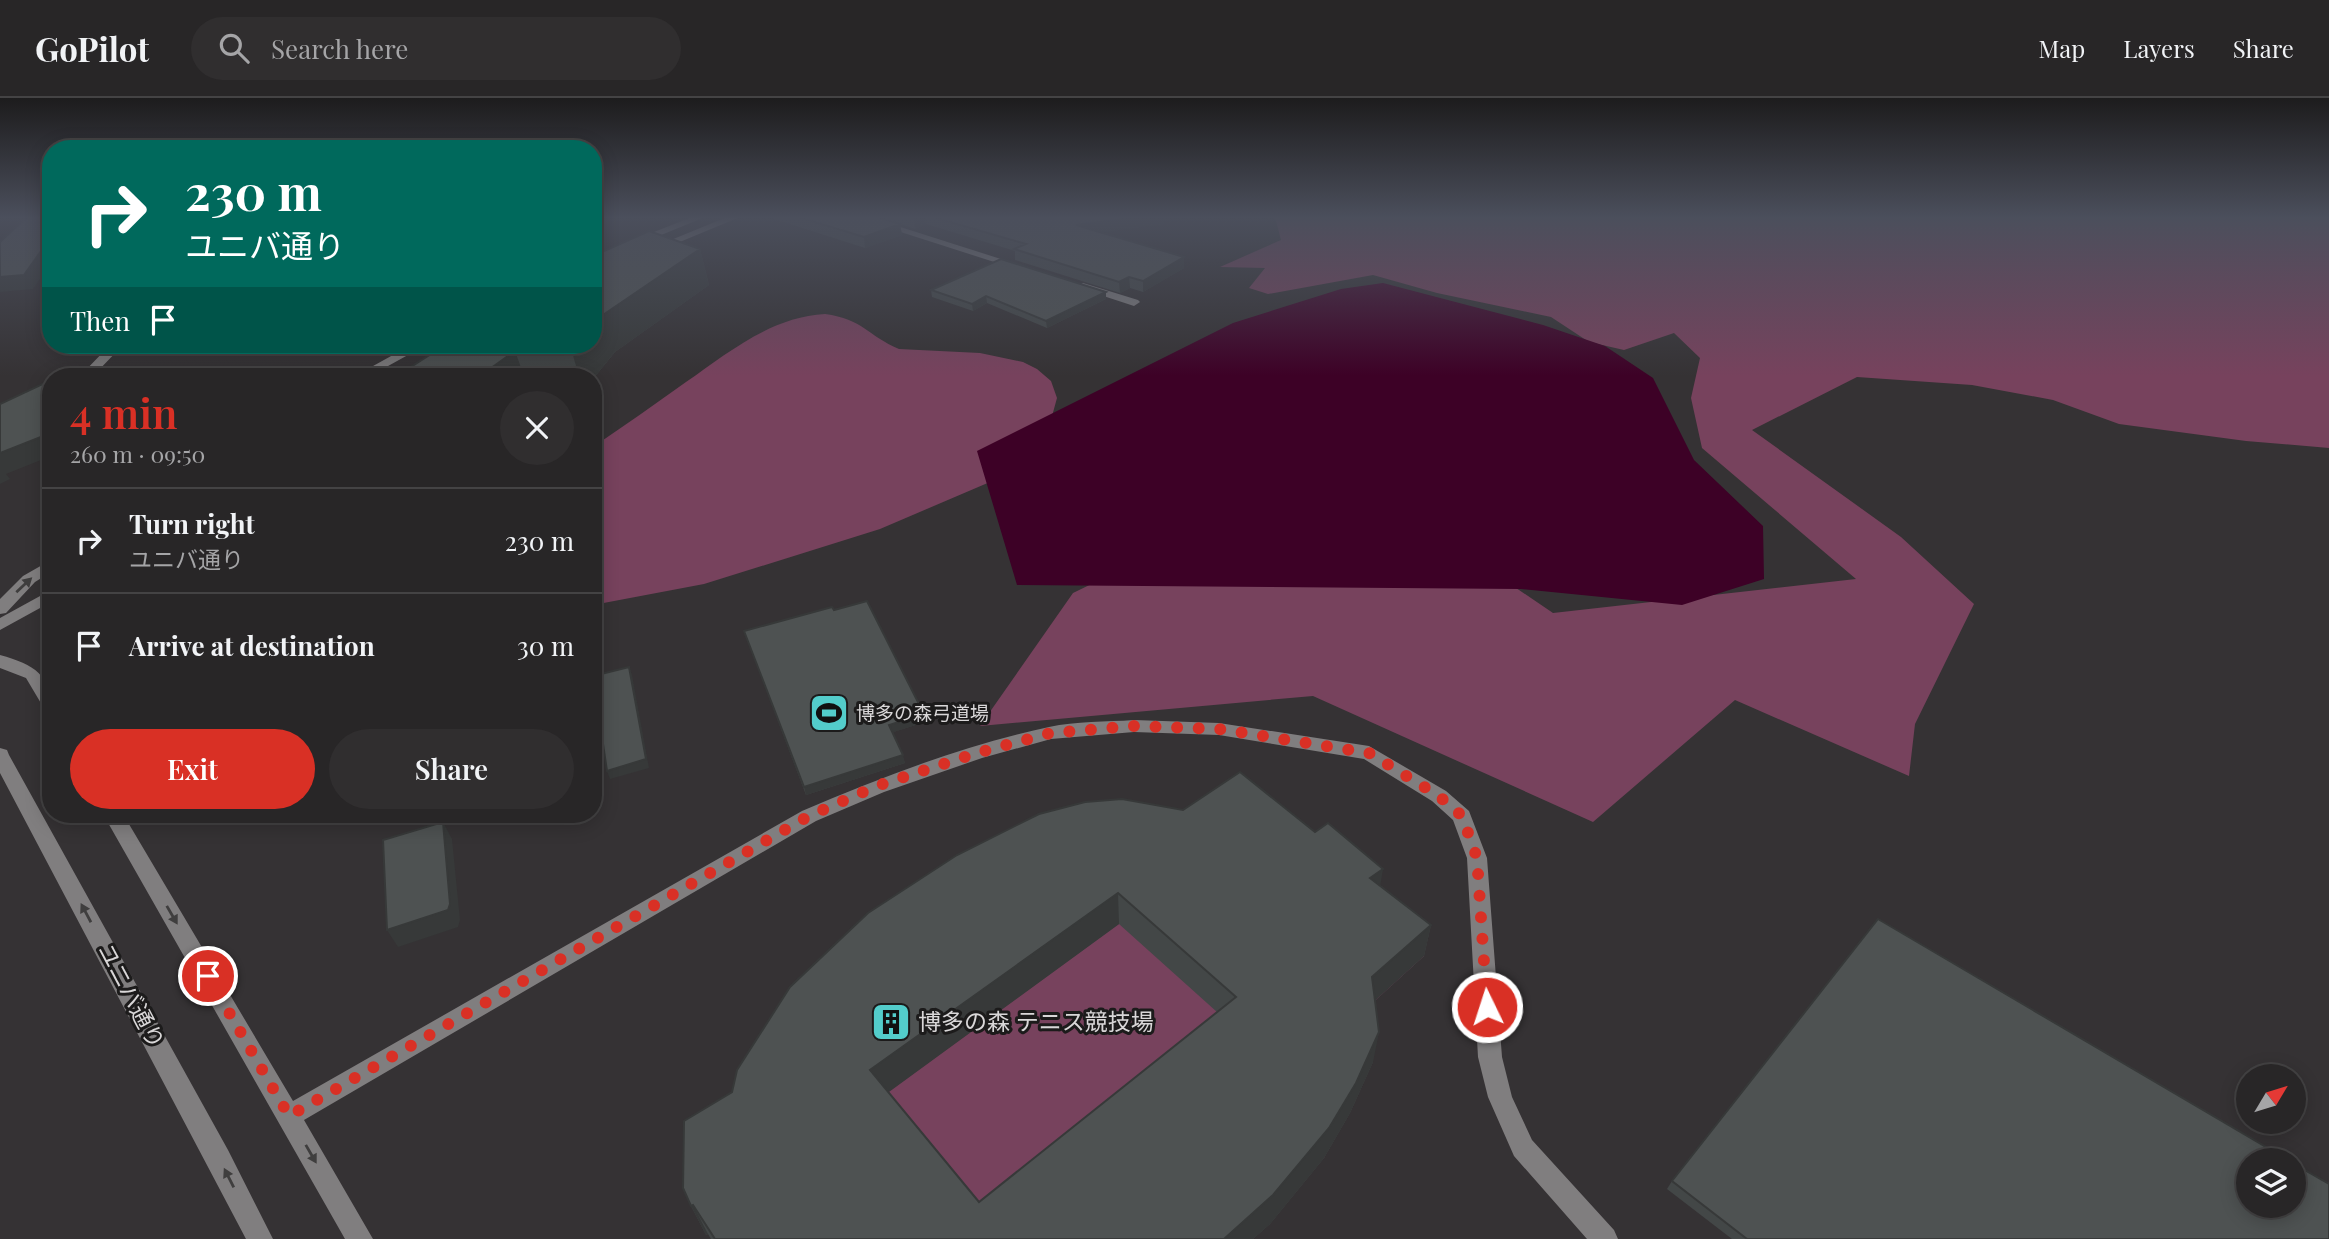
<!DOCTYPE html>
<meta charset="utf-8">
<style>
body{margin:0;font-family:"Playfair Display","Noto Sans JP",serif;background:#302e2f;color:#f1f3f6;height:100vh;display:flex;flex-direction:column;font-size:26px;white-space:nowrap}
*{box-sizing:border-box;margin:0}
p{font-size:23px;color:#a5a5a7}
.icon{flex:none;width:38px;height:38px;fill:none;stroke:currentColor;stroke-width:2;stroke-linecap:round;stroke-linejoin:round}
.map{position:relative;flex:1;overflow:hidden}
.details{position:absolute;left:42px;top:270px;width:560px;height:455px;display:flex;flex-direction:column;background:#282627;border-radius:28px;box-shadow:0 4px 18px #0003,0 0 0 2px #444344}
.details>*{flex:none}
.guide{position:absolute;left:42px;top:42px;width:560px;height:214px;border-radius:28px;box-shadow:0 4px 18px #0003,0 0 0 2px #444344;background:#00695c;color:#fff;overflow:hidden}
.needle{width:46px;rotate:52deg}
.controls{position:absolute;left:2236px;top:966px;display:grid;gap:14px}
.controls a{display:grid;place-items:center;width:70px;height:70px;border-radius:50%;background:#282627;box-shadow:0 4px 18px #0003,0 0 0 2px #444344;font-size:35px}
.pin{position:absolute;display:grid;place-items:center;width:60px;height:60px;color:#fff;margin:-30px;border:4px solid #fff;border-radius:50%;box-shadow:0 2px 7px #0007}
.me{position:absolute;width:77px;margin:-38px;rotate:356deg;stroke-linejoin:round;filter:drop-shadow(0 0 5px #0008)}
.turn{display:flex;align-items:center;gap:24px;height:147px;padding:0 28px;font-size:32px}
.turn .icon{width:91px;height:91px;stroke-width:2.5}
.turn b{display:block;font-size:49px;line-height:60px}
.then{display:flex;align-items:center;height:66px;padding:0 28px;background:#0003;gap:14px;font-size:26px}
.round{display:grid;place-items:center;flex:none;width:74px;height:74px;border-radius:37px;background:#302e2f}
.headline{display:flex;align-items:center;justify-content:space-between;height:119px;padding:0 28px}
h1{font-size:42px;font-weight:600;line-height:52px;color:#d93025}
.cta{display:flex;gap:14px;margin-top:auto;padding:14px 28px}
.cta a{flex:1;height:80px;border-radius:42px;background:#d93025;color:#fff;font-size:28px;font-weight:600;line-height:80px;text-align:center}
.cta a+a{background:#302e2f;color:#f1f3f6}
ul{padding:0;list-style:none}
li{display:flex;align-items:center;gap:21px;height:105px;padding:0 28px;border-top:2px solid #444344}
li div{flex:1}
li b{display:block;font-size:26px}
li em{font-style:normal}
header{display:flex;align-items:center;gap:42px;box-sizing:border-box;height:98px;padding:0 35px;background:#282627;border-bottom:2px solid #444344}
header strong{font-size:33px}
nav{display:flex;gap:38px;margin-inline-start:auto;font-size:24px}
.search{width:490px;height:63px;background:#302e2f;display:flex;align-items:center;gap:18px;box-sizing:border-box;padding:0 24px;border-radius:38px;color:#a5a5a7;font-size:26px}
.map>svg:first-child{display:block}
.green{fill:#77425d}
.water{fill:#3d0126}
.lines{fill:none;stroke-linecap:round;stroke-linejoin:round}
.minor{fill:#807e7f;fill-rule:evenodd}
.wall{fill:#434747;fill-rule:evenodd}
.shaded-wall{fill:#373939}
.building{fill:#4e5252;stroke:#373939;stroke-width:2;fill-rule:evenodd}
.oneway{fill:#3f3e3e}
.route{stroke:#d93025;stroke-width:12;stroke-dasharray:0 21.6}
.labels{text-anchor:middle;stroke-width:6;stroke-linejoin:round;paint-order:stroke}
.poi-label{font-size:19px;fill:#d9d7d8;stroke:#1c1b1b;text-anchor:start}
.near-street-label{font-size:23px;fill:#d9d7d8;stroke:#1c1b1b}
.near-poi-label{font-size:23px;fill:#d9d7d8;stroke:#1c1b1b;text-anchor:start}
</style>
<header>
<strong>GoPilot</strong>
<div class="search"><svg class="icon" aria-label="search" viewBox="0 0 24 24"><circle cx="10" cy="10" r="6"/><path d="M15 15l6 6"/></svg>Search here</div>
<nav><a>Map</a><a>Layers</a><a>Share</a></nav>
</header>
<div class="map">
<svg width="2329" height="1141" viewBox="0 0 2329 1141">
<rect width="100%" height="100%" fill="#353234"/>
<!-- green -->
<path class="green" d="M 1275,119 L 2329,119 L 2329,350 L 2246,343 L 2119,326 L 2053,302 L 1972,287 L 1857,279 L 1752,332 L 1901,439 L 1974,506 L 1915,626 L 1909,678 L 1735,602 L 1593,724 L 1313,598 L 980,628 L 1073,495 L 1229,419 L 1419,424 L 1553,515 L 1856,481 L 1702,350 L 1691,300 L 1700,260 L 1674,235 L 1624,252 L 1589,244 L 1551,219 L 1437,195 L 1373,177 L 1268,196 L 1249,190 L 1265,170 L 1220,169 L 1281,142 Z
M 825,216 C 863,221 868,238 899,251 L 980,255 L 1023,264 L 1037,271 L 1051,283 L 1057,300 L 1046,340 L 997,381 L 880,431 L 704,486 L 593,507 L 593,349 C 624,328 655,306 686,284 C 729,254 771,219 825,216 Z
M 962,788 L 1366,811 L 1424,858 L 1367,910 L 1324,1060 L 739,1141 L 727,1122 L 706,1137 Z"/>
<!-- water -->
<path class="water" d="M 1383,185 L 1543,227 L 1605,248 L 1653,280 L 1694,362 L 1763,428 L 1764,481 L 1682,507 L 1521,491 L 1017,487 L 977,353 L 1233,225 L 1341,191 Z"/>
<g class="lines">
<!-- minor -->
<path class="minor" d="M 692,119 L 705,119 L 593,165 L 593,158 Z
M 727,119 L 740,119 L 658,153 L 649,151 Z
M 854,119 L 869,119 L 1026,169 L 1016,171 Z
M 1083,185 L 1138,202 L 1140,204 L 1134,208 L 1079,190 L 1077,188 Z
M 110,247 L 123,247 L 93,278 L 80,278 Z
M 411,247 L 426,247 L 370,278 L 355,278 Z
M 51,462 L 51,474 L 35,484 L 6,515 L 0,516 L 0,501 L 23,478 Z
M 51,492 L 51,504 L 0,532 L 0,520 Z
M 0,557 C 35,567 51,576 51,614 L 45,612 L 26,580 L 0,570 Z
M 1134,622 L 1219,625 L 1369,648 L 1446,693 L 1469,713 L 1487,760 L 1502,959 L 1512,999 L 1532,1042 L 1614,1132 L 1618,1141 L 1587,1141 L 1514,1058 L 1488,999 L 1478,959 L 1467,760 L 1453,722 L 1432,703 L 1364,661 L 1219,637 L 1134,634 L 1051,641 L 982,660 L 884,694 L 816,723 L 304,1022 L 373,1141 L 345,1141 L 103,716 L 123,716 L 293,1003 L 802,713 C 882,679 964,647 1049,629 C 1076,623 1106,624 1134,622 Z
M 0,650 L 7,652 L 9,657 L 228,1052 L 273,1141 L 246,1141 L 0,675 Z"/>
</g>
<!-- wall -->
<path class="wall" d="M 771,119 L 1178,119 L 1164,122 L 1164,126 L 1101,134 L 1184,159 L 1184,170 L 1143,194 L 1130,190 L 1120,195 L 1015,162 L 1015,153 L 926,126 L 915,131 L 900,126 L 902,137 L 865,150 L 771,120 Z
M 700,151 L 709,187 L 615,254 L 593,281 L 593,278 L 397,278 Z
M 931,192 L 1106,194 L 1106,201 L 1047,230 L 987,205 L 973,213 L 932,199 Z
M 199,247 L 268,247 L 258,252 L 246,255 Z
M 834,512 L 924,616 L 925,624 L 893,634 L 905,665 L 806,697 L 744,533 Z
M 957,757 L 1380,787 L 1431,827 L 1424,858 L 1375,902 L 1373,964 L 1350,1015 L 1324,1060 L 1270,1126 L 1253,1141 L 711,1141 L 708,1136 L 706,1137 L 691,1108 L 732,994 ZM 1119,826 L 1217,914 L 979,1104 L 888,994 Z
M 1672,1083 L 2329,1141 L 1732,1141 L 1667,1091 Z"/>
<!-- shaded-wall -->
<path class="shaded-wall" d="M 917,119 L 925,119 L 926,126 L 915,131 L 914,120 Z
M 1140,119 L 1178,119 L 1164,122 L 1164,126 L 1076,138 L 1076,127 Z
M 900,126 L 902,137 L 865,150 L 864,139 Z
M 51,139 L 51,165 L 33,191 L 0,194 L 0,179 Z
M 700,151 L 709,187 L 615,254 L 593,281 L 593,278 L 579,278 L 572,254 L 578,247 L 593,247 L 593,229 L 603,217 Z
M 1184,159 L 1184,170 L 1143,194 L 1143,183 Z
M 1129,179 L 1130,190 L 1120,195 L 1119,184 Z
M 1106,194 L 1106,201 L 1047,230 L 1046,223 Z
M 986,198 L 987,205 L 973,213 L 972,206 Z
M 51,215 L 51,227 L 44,216 Z
M 242,247 L 268,247 L 258,252 L 246,255 Z
M 515,253 L 524,278 L 480,278 Z
M 51,335 L 51,358 L 6,376 L 10,381 L 0,386 L 0,355 Z
M 629,569 L 632,577 L 649,670 L 610,681 L 607,673 Z
M 924,616 L 925,624 L 891,635 L 889,627 Z
M 903,657 L 905,665 L 806,697 L 804,689 Z
M 443,724 L 452,741 L 460,822 L 458,829 L 398,849 L 387,832 Z
M 1383,771 L 1378,802 L 1370,780 Z
M 1118,795 L 1119,826 L 878,1002 L 870,972 Z
M 1431,827 L 1424,858 L 1367,910 L 1372,879 Z
M 1379,934 L 1373,964 L 1350,1015 L 1324,1060 L 1270,1126 L 1253,1141 L 1224,1141 Z
M 693,1107 L 708,1136 L 706,1137 L 691,1108 Z"/>
<!-- building -->
<path class="building" d="M 27,119 L 51,119 L 51,139 L 24,177 L 0,179 L 0,144 Z
M 798,119 L 877,119 L 900,126 L 864,139 Z
M 933,119 L 1140,119 L 1076,127 L 1184,159 L 1143,183 L 1129,179 L 1119,184 L 1014,151 L 1026,146 Z
M 649,133 L 700,151 L 603,217 L 593,229 L 593,158 Z
M 1001,161 L 1106,194 L 1046,223 L 986,198 L 972,206 L 931,192 Z
M 51,207 L 51,215 L 44,216 Z
M 445,247 L 578,247 L 572,254 L 515,253 L 480,278 L 397,278 Z
M 51,282 L 51,335 L 0,355 L 0,306 Z
M 867,503 L 924,616 L 889,627 L 903,657 L 804,689 L 744,533 L 832,509 L 834,512 Z
M 629,569 L 646,661 L 607,673 L 593,578 Z
M 1240,674 L 1315,734 L 1328,725 L 1383,771 L 1370,780 L 1431,827 L 1372,879 L 1379,934 L 1356,985 L 1329,1030 L 1273,1097 L 1224,1141 L 715,1141 L 693,1107 L 691,1108 L 683,1090 L 684,1023 L 732,994 L 737,972 L 790,889 L 868,815 L 957,757 L 1039,716 L 1085,704 L 1122,701 L 1183,712 ZM 1118,795 L 1236,899 L 979,1104 L 870,972 Z
M 443,724 L 450,806 L 448,812 L 387,832 L 383,742 Z
M 1878,821 L 2288,1062 L 2249,1062 L 2249,1108 L 2294,1108 L 2294,1066 L 2329,1086 L 2329,1141 L 1747,1141 L 1672,1083 Z"/>
<!-- one-way arrows -->
<defs><path id="oneway-solid" d="M-6-.8H1V-3.2L6.5 0L1 3.2V.8H-6Z" transform="scale(1.75)"/></defs>
<g class="oneway">
<use href="#oneway-solid" transform="translate(24 487) rotate(-43)"/>
<use href="#oneway-solid" transform="translate(86 815) rotate(-118)"/>
<use href="#oneway-solid" transform="translate(172 817) rotate(60)"/>
<use href="#oneway-solid" transform="translate(311 1056) rotate(60)"/>
<use href="#oneway-solid" transform="translate(229 1080) rotate(-117)"/>
</g>
<!-- sky -->
<linearGradient id="sky" x2="0" y2="1"><stop stop-color="#1d1c1d"/><stop offset="0.43" stop-color="#4b4f5c"/><stop offset="1" stop-color="#4b4f5c" stop-opacity="0"/></linearGradient>
<rect width="2329" height="278" fill="url(#sky)"/>
<g class="lines">
<!-- route -->
<path class="route" d="M 208,878 L 289,1018 L 809,718 L 877,688 L 977,655 L 1051,635 L 1134,628 L 1219,631 L 1369,655 L 1439,698 L 1462,718 L 1477,760 L 1487,909"/>
</g>
<!-- icons -->
<defs>
<g id="stadium-square" transform="scale(2.0125)"><rect x="-9" y="-9" width="18" height="18" rx="4" fill="#53cdcb" stroke="#1c1b1b"/><path d="M0-5a6.5 5 0 1 0 0 10a6.5 5 0 1 0 0-10ZM-3.5-1.8h7v3.6h-7Z" fill="#111"/></g>
<g id="building-square" transform="scale(2.0125)"><rect x="-9" y="-9" width="18" height="18" rx="4" fill="#53cdcb" stroke="#1c1b1b"/><path d="M-4-6H4V6H1V3H-1V6H-4ZM-2.5-4.3h1.7v1.8h-1.7ZM.8-4.3h1.7v1.8H.8ZM-2.5-1h1.7V.8h-1.7ZM.8-1h1.7V.8H.8Z" fill="#111"/></g>
</defs>
<g fill-rule="evenodd">
<use href="#stadium-square" x="829" y="615"/>
<use href="#building-square" x="891" y="924"/>
</g>
<g class="labels">
<!-- poi labels -->
<g class="poi-label">
<text x="856" y="622">博多の森弓道場</text>
</g>
<!-- near-street labels -->
<g class="near-street-label">
<text transform="translate(131 898) rotate(62)" y="8">ユニバ通り</text>
</g>
<!-- near-poi labels -->
<g class="near-poi-label">
<text x="918" y="932">博多の森 テニス競技場</text>
</g>
</g>
</svg>
<div class="controls">
<a><svg class="needle" viewBox="-14 -14 28 28"><path d="M0-13l5 13h-10z" fill="#e53935"/><path d="M0 13l5-13h-10z" fill="#a5a5a7"/></svg></a>
<a><svg class="icon" aria-label="layers" viewBox="0 0 24 24"><path d="M12 4l9 5-9 5-9-5zM3 14l9 5 9-5"/></svg></a>
</div>
<div class="pin" style="left:208px;top:878px;background:#d93025"><svg class="icon" aria-label="arrive" viewBox="0 0 24 24"><path d="M6 21V4h12l-3 4 3 4H6"/></svg></div>
<svg class="me" style="left:1487px;top:909px" viewBox="-20 -20 40 40"><circle r="17" fill="#d93025" stroke="#fff" stroke-width="3"/><path d="M0-11L8 9 0 5-8 9z" fill="#fff"/></svg>
<div class="guide">
<div class="turn"><svg class="icon" aria-label="right" viewBox="0 0 24 24"><path d="M7 20v-9h11M14 6l5 5-5 5"/></svg><div><b>230 m</b>ユニバ通り</div></div>
<div class="then">Then<svg class="icon" aria-label="arrive" viewBox="0 0 24 24"><path d="M6 21V4h12l-3 4 3 4H6"/></svg></div>
</div>
<section class="details">
<div class="headline"><div><h1>4 min</h1><p>260 m · 09:50</p></div><a class="round"><svg class="icon" aria-label="close" viewBox="0 0 24 24"><path d="M6 6l12 12M18 6L6 18"/></svg></a></div>
<ul>
<li><svg class="icon" aria-label="right" viewBox="0 0 24 24"><path d="M7 20v-9h11M14 6l5 5-5 5"/></svg><div><b>Turn right</b><p>ユニバ通り</p></div><em>230 m</em></li>
<li><svg class="icon" aria-label="arrive" viewBox="0 0 24 24"><path d="M6 21V4h12l-3 4 3 4H6"/></svg><div><b>Arrive at destination</b></div><em>30 m</em></li>
</ul>
<div class="cta"><a>Exit</a><a>Share</a></div>
</section>
</div>
